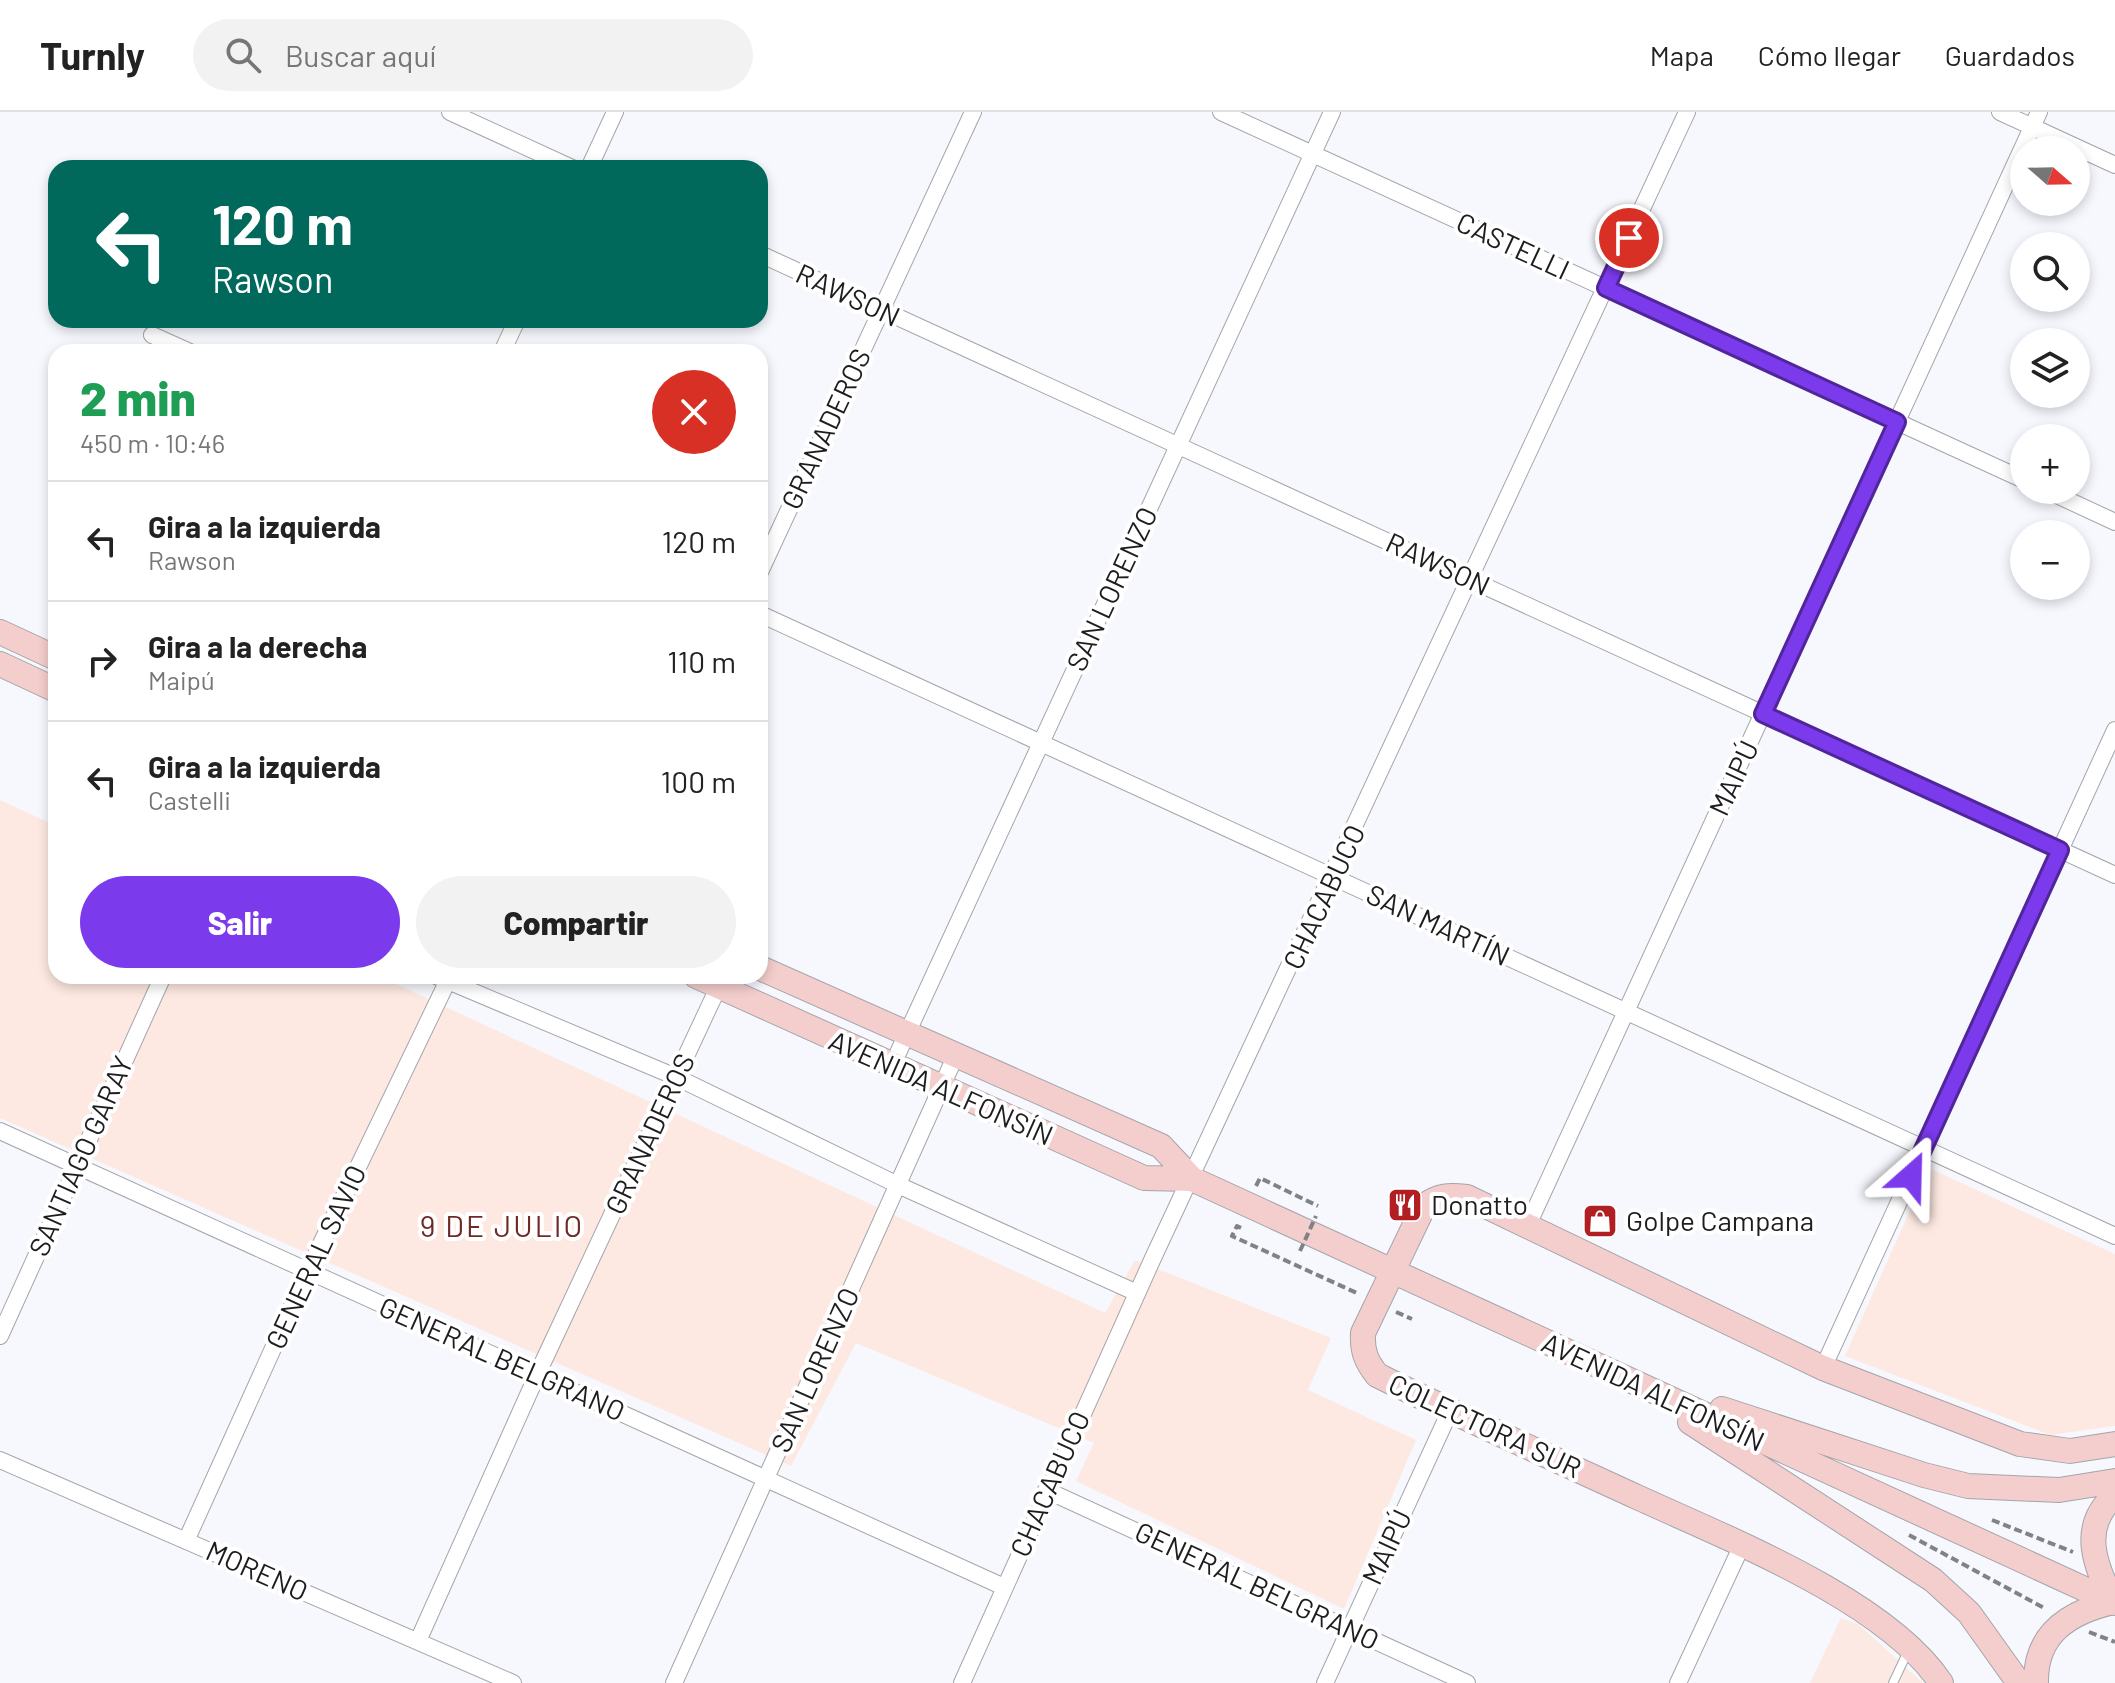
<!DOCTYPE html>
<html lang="es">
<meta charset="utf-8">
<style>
body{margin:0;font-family:Barlow,sans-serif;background:#f2f2f2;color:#222;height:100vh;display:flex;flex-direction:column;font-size:30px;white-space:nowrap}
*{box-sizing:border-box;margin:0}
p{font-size:26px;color:#767676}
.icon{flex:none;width:44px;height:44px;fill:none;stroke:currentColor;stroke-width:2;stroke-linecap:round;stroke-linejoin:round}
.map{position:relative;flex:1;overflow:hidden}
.sheet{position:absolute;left:48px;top:232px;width:720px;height:640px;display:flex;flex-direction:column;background:#fff;border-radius:24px;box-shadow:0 4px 12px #0003}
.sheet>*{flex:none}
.banner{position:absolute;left:48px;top:48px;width:720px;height:168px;border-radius:24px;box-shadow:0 4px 12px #0003;background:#00695c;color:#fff;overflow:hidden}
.needle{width:52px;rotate:110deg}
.tools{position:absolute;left:2010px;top:24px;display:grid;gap:16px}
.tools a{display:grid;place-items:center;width:80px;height:80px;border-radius:50%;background:#fff;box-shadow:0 4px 12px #0003;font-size:40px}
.pin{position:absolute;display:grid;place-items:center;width:68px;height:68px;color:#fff;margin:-34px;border:4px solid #fff;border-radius:50%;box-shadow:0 2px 8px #0007}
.me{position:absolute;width:88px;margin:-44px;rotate:25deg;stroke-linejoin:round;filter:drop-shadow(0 0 6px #0008)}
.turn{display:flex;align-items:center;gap:28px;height:168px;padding:0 32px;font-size:36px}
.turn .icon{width:104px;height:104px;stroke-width:2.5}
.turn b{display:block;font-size:56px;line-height:68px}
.round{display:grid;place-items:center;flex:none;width:84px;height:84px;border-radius:42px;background:#f2f2f2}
.summary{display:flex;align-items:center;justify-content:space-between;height:136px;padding:0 32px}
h1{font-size:48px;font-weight:800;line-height:60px;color:#1e9e55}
.primary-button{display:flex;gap:16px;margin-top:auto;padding:16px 32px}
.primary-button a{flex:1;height:92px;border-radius:48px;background:#7c3aed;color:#fff;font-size:32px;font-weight:800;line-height:92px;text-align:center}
.primary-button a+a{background:#f2f2f2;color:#222}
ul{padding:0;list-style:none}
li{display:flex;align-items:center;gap:24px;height:120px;padding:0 32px;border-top:2px solid #e0e0e0}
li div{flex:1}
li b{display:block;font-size:30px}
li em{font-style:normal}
header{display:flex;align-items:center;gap:48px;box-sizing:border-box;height:112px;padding:0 40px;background:#fff;border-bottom:2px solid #e0e0e0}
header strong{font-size:38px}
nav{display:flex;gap:44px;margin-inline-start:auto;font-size:28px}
.search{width:560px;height:72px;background:#f2f2f2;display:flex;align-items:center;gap:20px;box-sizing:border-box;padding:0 28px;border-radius:44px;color:#767676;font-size:30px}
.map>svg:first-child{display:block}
.commercial{fill:#fde9e3}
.industrial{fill:#fde9e1}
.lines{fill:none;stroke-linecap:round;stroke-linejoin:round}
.lane-casing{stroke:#a4a5aa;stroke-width:10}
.street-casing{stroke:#a4a5aa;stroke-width:18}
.secondary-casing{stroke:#a4a5aa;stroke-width:26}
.path{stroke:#818285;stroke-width:4;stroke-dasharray:8 4;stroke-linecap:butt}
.lane{stroke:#fff;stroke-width:8}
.street{stroke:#fff;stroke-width:16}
.secondary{stroke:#f4cecd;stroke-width:24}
.path-bridge{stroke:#818285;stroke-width:4;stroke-dasharray:8 4;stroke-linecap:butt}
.route-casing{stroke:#51269a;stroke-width:20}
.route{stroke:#7c3aed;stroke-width:14}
.labels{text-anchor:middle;stroke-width:8;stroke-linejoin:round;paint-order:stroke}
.street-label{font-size:28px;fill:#1d1d1f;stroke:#fff}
.poi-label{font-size:28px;fill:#1d1d1f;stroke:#fff;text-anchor:start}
.neighbourhood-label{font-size:30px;letter-spacing:2px;fill:#6f2926;stroke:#fff}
</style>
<header>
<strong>Turnly</strong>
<div class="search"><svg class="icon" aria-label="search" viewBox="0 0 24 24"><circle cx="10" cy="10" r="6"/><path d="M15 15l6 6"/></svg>Buscar aquí</div>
<nav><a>Mapa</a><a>Cómo llegar</a><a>Guardados</a></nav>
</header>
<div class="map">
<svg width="2115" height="1571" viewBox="0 0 2115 1571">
<rect width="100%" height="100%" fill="#f6f8fd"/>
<!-- commercial -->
<path class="commercial" d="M 1841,1506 L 1858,1512 L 1923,1571 L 1810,1571 Z"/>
<!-- industrial -->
<path class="industrial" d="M 0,688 L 56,714 L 56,864 L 379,864 L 1105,1201 L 1135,1148 L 1331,1226 L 1308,1278 L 1416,1328 L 1344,1497 L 1076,1369 L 1094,1331 L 856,1231 L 791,1354 L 0,1006 Z
M 1929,1056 L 2115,1142 L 2115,1314 L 2050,1323 L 1845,1244 Z"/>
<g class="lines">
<!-- lane casing -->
<g class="lane-casing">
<path id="lane" d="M 1893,1571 L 1909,1537"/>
</g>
<!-- street casing -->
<g class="street-casing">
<path id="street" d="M 450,0 L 572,56
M 1221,0 L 2024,368
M 2000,0 L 2115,53
M 589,56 L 615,0
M 760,142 L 2115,763
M 152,223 L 190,240
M 502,240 L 517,208
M 2046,378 L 2115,410
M 760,460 L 973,0
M 760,502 L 2115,1124
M 436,864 L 676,965 L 898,1073 L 1137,1181
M 892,954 L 1332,0
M 0,1019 L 1004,1475
M 1528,1113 L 2039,0
M 0,1224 L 163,864
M 1823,1256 L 2115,618
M 0,1348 L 513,1571
M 1046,1378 L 1467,1571
M 186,1429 L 308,1159 L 450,864
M 418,1529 L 537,1263 L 723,865
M 674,1571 L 955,945
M 962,1571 L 1153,1146 L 1687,0
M 1325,1571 L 1450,1299
M 1678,1571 L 1742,1433"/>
</g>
<!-- secondary casing -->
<g class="secondary-casing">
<path id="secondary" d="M 0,520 L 56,546
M 0,552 L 56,578
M 760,856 L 1161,1034 L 1192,1067 L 2115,1491
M 696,864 L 1144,1066 L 1192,1067
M 1722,1297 L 1924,1363 L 1968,1374 L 2059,1378 L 2115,1369
M 1690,1310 L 1933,1468 L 1969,1501 L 2019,1571
M 2113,1490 C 2096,1454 2078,1416 2115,1383
M 1941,1571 C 1886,1488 1726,1426 1637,1385 C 1550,1345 1463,1306 1377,1263 C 1366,1249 1362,1239 1363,1221 L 1424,1094 C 1439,1083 1449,1083 1467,1085 L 1823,1256 L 2020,1332 L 2070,1339 L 2115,1332
M 2036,1571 C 2035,1521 2070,1500 2113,1490"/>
</g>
<!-- path -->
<path class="path" d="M 1256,1074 L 1260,1066 L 1318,1094
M 1241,1116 L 1237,1114 L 1232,1124 L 1359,1182
M 1396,1200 L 1412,1207
M 1992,1408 L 2073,1440
M 1909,1423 L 2046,1497
M 2089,1520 L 2115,1530"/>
<!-- lane -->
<use href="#lane" class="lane"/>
<!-- street -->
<use href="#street" class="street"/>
<!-- secondary -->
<use href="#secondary" class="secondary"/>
<!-- path-bridge -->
<path class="path-bridge" d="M 1300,1139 L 1316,1104"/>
</g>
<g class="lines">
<!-- route casing -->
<g class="route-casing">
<path id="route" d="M 1629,126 L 1606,176 L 1897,310 L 1763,602 L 2060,738 L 1911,1064"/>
</g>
<!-- route -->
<use href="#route" class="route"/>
</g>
<!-- icons -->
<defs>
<g id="restaurant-square" transform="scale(1.8)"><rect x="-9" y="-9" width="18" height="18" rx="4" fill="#b11f23" stroke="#fff"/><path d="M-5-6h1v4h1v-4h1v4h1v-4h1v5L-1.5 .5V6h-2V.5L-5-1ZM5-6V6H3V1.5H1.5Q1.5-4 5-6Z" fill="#fff"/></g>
<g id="shop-square" transform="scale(1.8)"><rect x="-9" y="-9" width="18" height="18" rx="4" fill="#b11f23" stroke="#fff"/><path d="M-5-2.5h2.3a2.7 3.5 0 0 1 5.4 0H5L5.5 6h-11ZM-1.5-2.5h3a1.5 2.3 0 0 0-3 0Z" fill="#fff"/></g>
</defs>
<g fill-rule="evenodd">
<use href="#restaurant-square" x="1405" y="1093"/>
<use href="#shop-square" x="1600" y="1109"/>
</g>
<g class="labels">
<!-- street labels -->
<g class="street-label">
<text transform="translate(1513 134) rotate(25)" y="10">CASTELLI</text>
<text transform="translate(848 183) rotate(25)" y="10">RAWSON</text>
<text transform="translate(826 317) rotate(-65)" y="10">GRANADEROS</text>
<text transform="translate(1438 452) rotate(25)" y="10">RAWSON</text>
<text transform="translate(1112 477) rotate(-65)" y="10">SAN LORENZO</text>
<text transform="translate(1734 666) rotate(-65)" y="10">MAIPÚ</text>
<text transform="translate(1324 785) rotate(-65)" y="10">CHACABUCO</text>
<text transform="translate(1438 813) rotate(25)" y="10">SAN MARTÍN</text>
<text transform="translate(941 976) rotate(24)" y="10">AVENIDA ALFONSÍN</text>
<text transform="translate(650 1022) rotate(-65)" y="10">GRANADEROS</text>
<text transform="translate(81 1044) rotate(-66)" y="10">SANTIAGO GARAY</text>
<text transform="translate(316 1145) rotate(-65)" y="10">GENERAL SAVIO</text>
<text transform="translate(502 1247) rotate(24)" y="10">GENERAL BELGRANO</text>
<text transform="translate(815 1258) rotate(-66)" y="10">SAN LORENZO</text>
<text transform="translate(1653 1280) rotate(25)" y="10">AVENIDA ALFONSÍN</text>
<text transform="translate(1485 1314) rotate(25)" y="10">COLECTORA SUR</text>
<text transform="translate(1050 1372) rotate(-66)" y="10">CHACABUCO</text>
<text transform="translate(1387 1435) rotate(-65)" y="10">MAIPÚ</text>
<text transform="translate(257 1459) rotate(24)" y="10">MORENO</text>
<text transform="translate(1257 1474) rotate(25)" y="10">GENERAL BELGRANO</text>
</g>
<!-- poi labels -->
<g class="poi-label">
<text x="1431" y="1103">Donatto</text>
<text x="1626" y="1119">Golpe Campana</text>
</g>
<!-- neighbourhood labels -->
<g class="neighbourhood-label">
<text x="502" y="1125">9 DE JULIO</text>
</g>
</g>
</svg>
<div class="tools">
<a><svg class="needle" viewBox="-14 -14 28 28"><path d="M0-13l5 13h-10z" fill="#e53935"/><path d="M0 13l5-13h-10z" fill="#767676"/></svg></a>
<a><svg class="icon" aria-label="search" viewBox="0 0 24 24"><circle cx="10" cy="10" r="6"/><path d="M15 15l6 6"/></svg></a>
<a><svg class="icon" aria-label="layers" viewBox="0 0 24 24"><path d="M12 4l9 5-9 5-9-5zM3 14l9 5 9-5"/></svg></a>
<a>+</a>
<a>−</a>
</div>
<div class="pin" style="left:1629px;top:126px;background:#d93025"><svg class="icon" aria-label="arrive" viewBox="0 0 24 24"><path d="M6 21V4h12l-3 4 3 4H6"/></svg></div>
<svg class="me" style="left:1911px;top:1064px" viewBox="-20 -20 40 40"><path d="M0-17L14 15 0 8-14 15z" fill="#7c3aed" stroke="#fff" stroke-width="4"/></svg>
<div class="banner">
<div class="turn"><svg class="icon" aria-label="left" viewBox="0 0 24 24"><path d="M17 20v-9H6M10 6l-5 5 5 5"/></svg><div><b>120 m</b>Rawson</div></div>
</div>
<section class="sheet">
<div class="summary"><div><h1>2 min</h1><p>450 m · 10:46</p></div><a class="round" style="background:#d93025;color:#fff"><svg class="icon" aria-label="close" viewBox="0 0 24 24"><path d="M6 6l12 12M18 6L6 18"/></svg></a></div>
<ul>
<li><svg class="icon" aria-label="left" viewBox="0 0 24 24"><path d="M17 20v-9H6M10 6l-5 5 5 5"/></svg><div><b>Gira a la izquierda</b><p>Rawson</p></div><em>120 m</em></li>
<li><svg class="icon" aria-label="right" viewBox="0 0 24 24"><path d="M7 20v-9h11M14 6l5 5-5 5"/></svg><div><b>Gira a la derecha</b><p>Maipú</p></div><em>110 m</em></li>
<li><svg class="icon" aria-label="left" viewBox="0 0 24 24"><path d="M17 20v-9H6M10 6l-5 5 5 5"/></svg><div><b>Gira a la izquierda</b><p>Castelli</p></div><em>100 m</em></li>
</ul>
<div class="primary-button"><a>Salir</a><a>Compartir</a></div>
</section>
</div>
